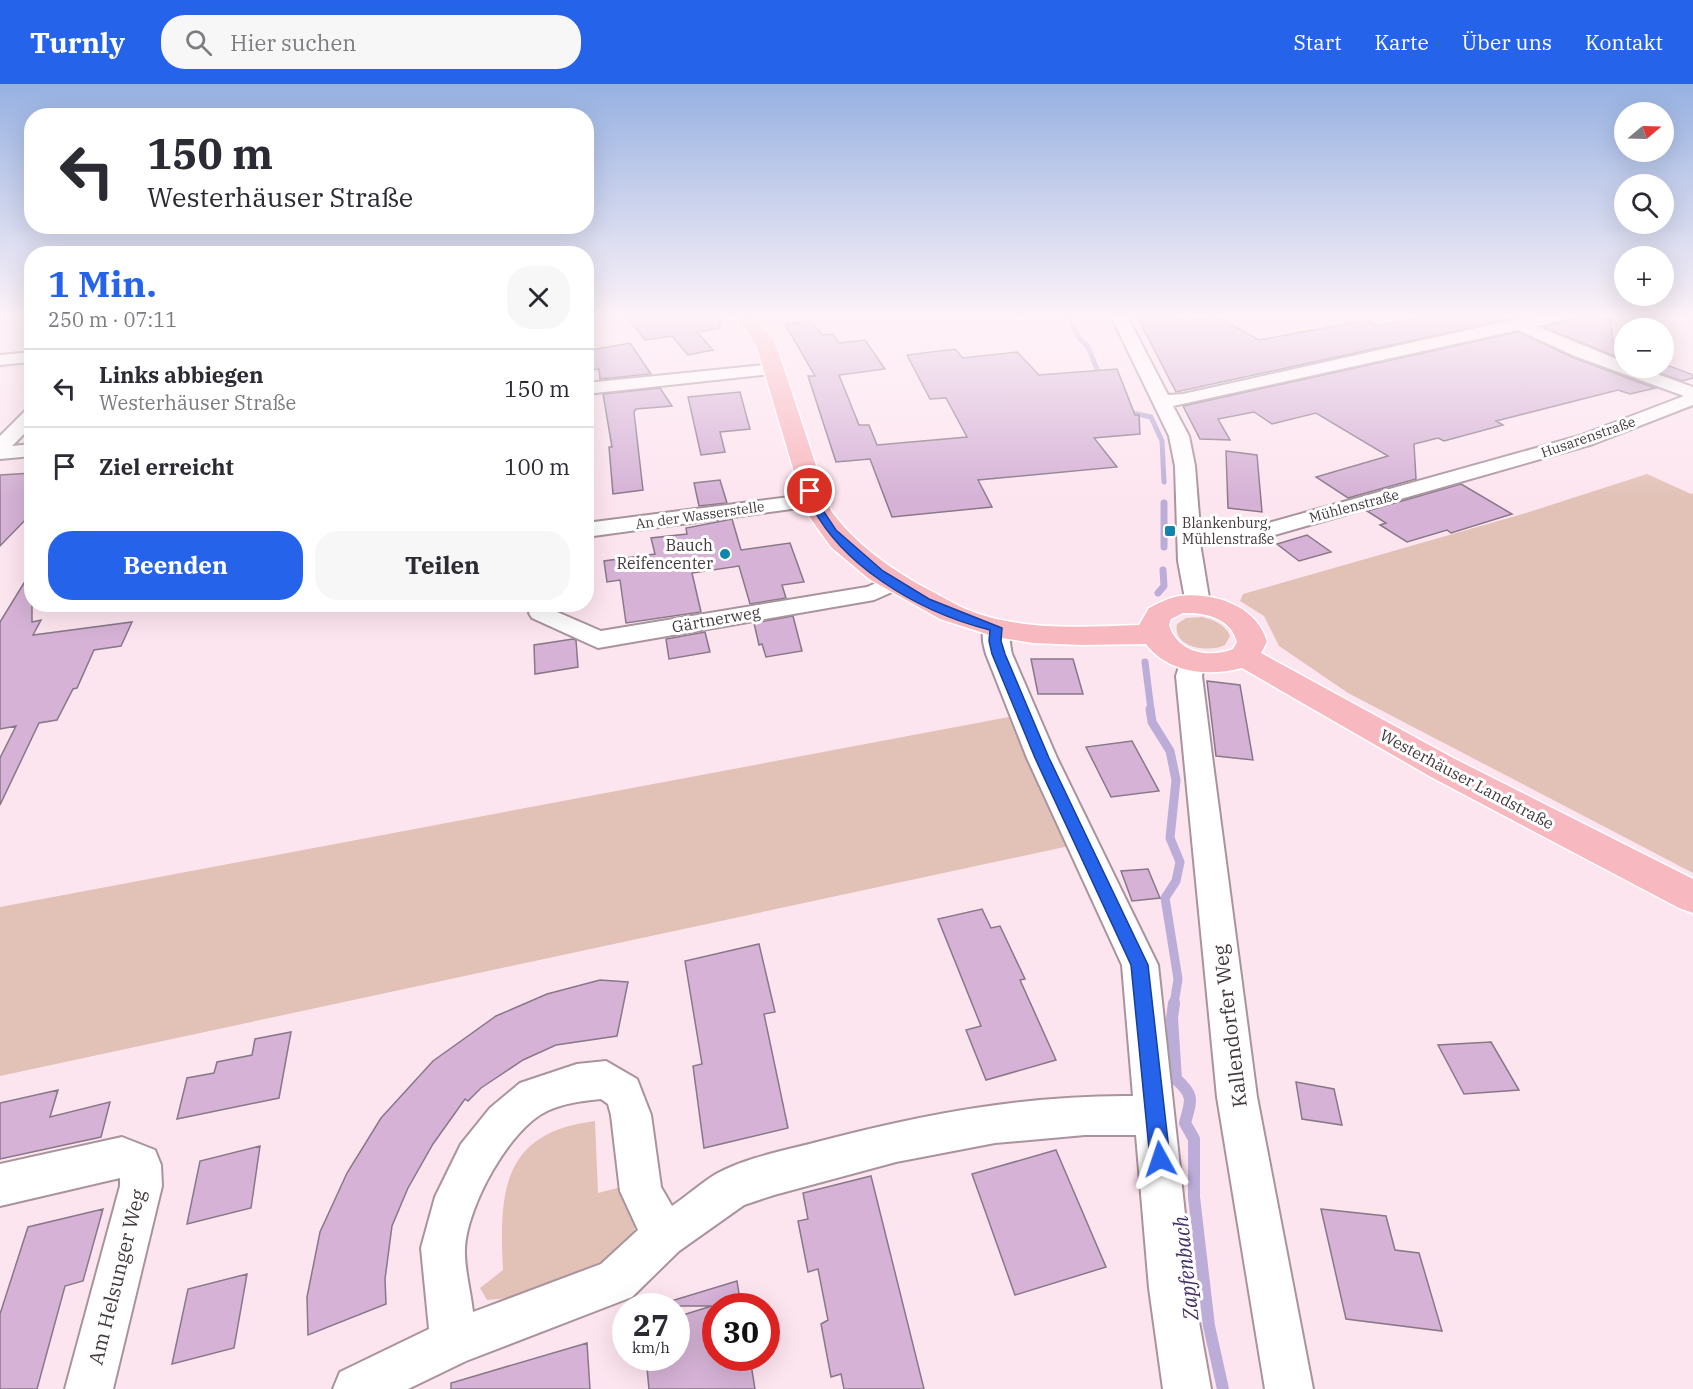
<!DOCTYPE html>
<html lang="de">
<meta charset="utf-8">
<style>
body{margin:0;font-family:"IBM Plex Serif",serif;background:#f7f7f7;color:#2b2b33;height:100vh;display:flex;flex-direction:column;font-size:22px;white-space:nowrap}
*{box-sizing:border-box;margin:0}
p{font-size:20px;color:#7c7c81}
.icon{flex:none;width:33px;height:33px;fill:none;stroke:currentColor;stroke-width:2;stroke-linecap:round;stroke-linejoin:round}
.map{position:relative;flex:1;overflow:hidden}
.sheet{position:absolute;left:24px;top:162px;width:570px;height:366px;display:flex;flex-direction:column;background:#fff;border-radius:24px;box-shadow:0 6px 24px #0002}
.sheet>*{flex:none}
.top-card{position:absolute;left:24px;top:24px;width:570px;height:126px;border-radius:24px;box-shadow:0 6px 24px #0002;background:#fff;color:#2b2b33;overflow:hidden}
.needle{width:39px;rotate:71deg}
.buttons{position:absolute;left:1614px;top:18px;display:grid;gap:12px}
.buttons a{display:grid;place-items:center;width:60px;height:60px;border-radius:50%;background:#fff;box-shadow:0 6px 24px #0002;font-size:30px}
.speed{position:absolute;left:612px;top:1209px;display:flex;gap:12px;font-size:30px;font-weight:700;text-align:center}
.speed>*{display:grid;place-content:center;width:78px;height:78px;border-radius:50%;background:#fff;box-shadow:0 6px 24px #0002;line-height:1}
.speed small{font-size:15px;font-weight:400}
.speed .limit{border:9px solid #d22;background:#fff;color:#111}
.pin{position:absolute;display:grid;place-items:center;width:51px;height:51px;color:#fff;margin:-26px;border:3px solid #fff;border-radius:50%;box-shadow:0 2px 6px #0007}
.me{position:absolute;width:66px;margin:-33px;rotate:355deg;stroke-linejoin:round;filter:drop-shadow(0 0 4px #0008)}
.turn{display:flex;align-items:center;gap:21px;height:126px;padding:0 24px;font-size:27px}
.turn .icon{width:78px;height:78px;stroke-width:2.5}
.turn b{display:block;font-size:42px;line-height:51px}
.round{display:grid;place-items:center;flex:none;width:63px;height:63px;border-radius:24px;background:#f7f7f7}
.headline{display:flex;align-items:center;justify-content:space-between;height:102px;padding:0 24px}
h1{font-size:36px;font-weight:800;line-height:45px;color:#2563eb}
.cta{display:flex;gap:12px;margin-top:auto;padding:12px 24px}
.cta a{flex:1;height:69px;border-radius:24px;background:#2563eb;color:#fff;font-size:24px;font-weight:800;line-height:69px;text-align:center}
.cta a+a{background:#f7f7f7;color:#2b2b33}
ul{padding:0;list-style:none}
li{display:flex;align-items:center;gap:18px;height:78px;padding:0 24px;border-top:2px solid #e1e1e2}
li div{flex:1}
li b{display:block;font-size:22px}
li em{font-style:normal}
header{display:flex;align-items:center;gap:36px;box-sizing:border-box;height:84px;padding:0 30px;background:#2563eb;color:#fff}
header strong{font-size:28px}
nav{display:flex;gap:33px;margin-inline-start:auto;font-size:21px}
.search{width:420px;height:54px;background:#f7f7f7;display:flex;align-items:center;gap:15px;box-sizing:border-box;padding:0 21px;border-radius:24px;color:#7c7c81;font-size:22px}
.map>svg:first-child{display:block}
.green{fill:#e2c2b7}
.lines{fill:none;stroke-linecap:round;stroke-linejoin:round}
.stream-far3{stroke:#bbadd8;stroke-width:5}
.stream-far2{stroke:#bbadd8;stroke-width:7}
.stream-far1{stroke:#bbadd8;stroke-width:9}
.stream{stroke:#bbadd8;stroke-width:12}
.building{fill:#d5b2d6;stroke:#887888;stroke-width:1.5}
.minor-casing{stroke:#a9939d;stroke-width:4}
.major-casing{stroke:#fff;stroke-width:3}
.minor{fill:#fff;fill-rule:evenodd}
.major{fill:#f8b8bf;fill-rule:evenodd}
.route{fill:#2563eb;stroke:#184099;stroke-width:1.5}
.poi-dot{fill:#0e85aa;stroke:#fff;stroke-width:2}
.labels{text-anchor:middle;stroke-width:6;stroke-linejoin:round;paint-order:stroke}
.far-street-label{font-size:14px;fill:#443a3e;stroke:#fff}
.far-poi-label{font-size:14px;fill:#443a3e;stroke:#fff;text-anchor:start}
.poi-label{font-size:16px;fill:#443a3e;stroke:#fff;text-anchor:end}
.street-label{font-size:16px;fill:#443a3e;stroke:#fff}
.near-street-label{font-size:20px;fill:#443a3e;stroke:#fff}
.near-water-label{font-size:21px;font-style:italic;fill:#452f66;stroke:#fff}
</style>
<header>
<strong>Turnly</strong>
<div class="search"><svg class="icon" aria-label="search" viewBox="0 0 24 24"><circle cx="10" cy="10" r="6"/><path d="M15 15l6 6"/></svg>Hier suchen</div>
<nav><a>Start</a><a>Karte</a><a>Über uns</a><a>Kontakt</a></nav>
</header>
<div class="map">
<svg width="1693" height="1305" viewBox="0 0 1693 1305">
<rect width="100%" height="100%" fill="#fde5f0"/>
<!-- green -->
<path class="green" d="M 1647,390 L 1691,410 L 1693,409 L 1693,789 L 1348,609 L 1279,562 L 1264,532 L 1240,517 L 1243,510 L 1526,429 Z
M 1202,533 C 1214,536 1225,540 1230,552 L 1225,561 C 1210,569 1172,564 1177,540 L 1186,534 Z
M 1025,630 L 1083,759 L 0,992 L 0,823 Z
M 595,1037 L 598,1109 L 625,1102 C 633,1129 644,1151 621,1173 L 514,1214 L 487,1216 L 480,1204 L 503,1186 C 499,1108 502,1048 595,1037 Z"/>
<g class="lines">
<!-- stream-far3 -->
<path class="stream-far3" d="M 1068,232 L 1079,254 L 1088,263 L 1101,295
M 1123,327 L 1151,333 L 1162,357 L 1164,398"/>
<!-- stream-far2 -->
<path class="stream-far2" d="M 1164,419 L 1164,463
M 1158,509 L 1164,502 L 1163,486
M 1145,578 L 1151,626"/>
<!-- stream-far1 -->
<path class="stream-far1" d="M 1150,625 L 1152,638 L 1170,667 L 1176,696 L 1170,754 L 1180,778 L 1176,797 L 1165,814 L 1178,895 L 1174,920"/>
<!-- stream -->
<path class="stream" d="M 1174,919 L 1172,934 L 1176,995 C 1195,1012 1191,1016 1185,1039 L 1194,1055 L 1194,1113 L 1209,1242 L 1223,1305"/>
</g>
<!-- building -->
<path class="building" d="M 626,232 L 719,232 L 720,244 L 697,248 L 713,266 L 688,271 L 672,252 L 645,256 Z
M 1137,232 L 1180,232 L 1184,238 L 1216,232 L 1259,256 L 1366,236 L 1377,242 L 1428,232 L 1525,232 L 1176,308 Z
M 1571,232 L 1610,232 L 1613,258 L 1624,262 L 1624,276 L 1543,243 L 1568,237 Z
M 811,237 L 822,251 L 833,250 L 839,259 L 865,256 L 885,285 L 839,291 L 859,341 L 869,341 L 877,361 L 967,353 L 946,314 L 930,315 L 907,271 L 955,265 L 963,274 L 1017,268 L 1039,291 L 1117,285 L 1135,331 L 1139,331 L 1140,350 L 1094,354 L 1117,383 L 978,396 L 992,423 L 892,433 L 870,375 L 836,378 L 808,292 L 815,292 L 785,240 Z
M 1518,248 L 1574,274 L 1655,304 L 1630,310 L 1618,306 L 1496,337 L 1503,341 L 1444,357 L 1438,354 L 1414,360 L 1416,395 L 1348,414 L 1316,393 L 1388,372 L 1316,329 L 1272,340 L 1254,328 L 1218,335 L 1230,356 L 1200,355 L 1183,322 Z
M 630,259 L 651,290 L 600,295 L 599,285 L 586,287 L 586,267 Z
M 1664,277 L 1668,279 L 1664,280 L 1693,291 L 1693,294 L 1682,297 L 1645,284 L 1664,284 Z
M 660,304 L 672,322 L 636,325 L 634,328 L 643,406 L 613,410 L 609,363 L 612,363 L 603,310 Z
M 740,308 L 750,345 L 720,348 L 725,368 L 701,371 L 688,313 Z
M 1226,367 L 1257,371 L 1262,428 L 1228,424 Z
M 32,389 L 32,429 L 0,462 L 0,391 Z
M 720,396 L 727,419 L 699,422 L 694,399 Z
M 1461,400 L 1512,430 L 1451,449 L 1447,446 L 1407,458 L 1380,441 L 1386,439 L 1367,427 Z
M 732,435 L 741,466 L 790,459 L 804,498 L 782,501 L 786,514 L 750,520 L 739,482 L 692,489 L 701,528 L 626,539 L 620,496 L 607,498 L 604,477 L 655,470 L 651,454 L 687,450 L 686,444 Z
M 1307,451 L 1331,468 L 1299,477 L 1277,460 Z
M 32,486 L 32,538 L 41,536 L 33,551 L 132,538 L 121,562 L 94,566 L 77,604 L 73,605 L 57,636 L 39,639 L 0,721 L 0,674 L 16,642 L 0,645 L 0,538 Z
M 793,532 L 802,567 L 766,573 L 762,560 L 759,561 L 754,539 Z
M 705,548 L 710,568 L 669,575 L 666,555 Z
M 573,555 L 576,556 L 578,583 L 535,590 L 534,561 Z
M 1031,575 L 1073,575 L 1083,610 L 1038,610 Z
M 1207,597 L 1240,601 L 1253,676 L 1216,672 Z
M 1132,657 L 1159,707 L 1111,713 L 1086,663 Z
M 1148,785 L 1160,814 L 1132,817 L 1121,787 Z
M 982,825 L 991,844 L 1000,842 L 1025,895 L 1020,896 L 1056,976 L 986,996 L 966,946 L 981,942 L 938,835 Z
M 759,860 L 775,928 L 764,930 L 788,1044 L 704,1064 L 693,982 L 702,980 L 685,877 Z
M 600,896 L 628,898 L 617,952 L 556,961 L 523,976 L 481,1004 L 468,1017 L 465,1015 L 433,1060 L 408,1104 L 392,1142 L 385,1195 L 386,1220 L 308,1251 L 307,1213 L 320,1148 L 347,1089 L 381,1034 L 433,977 L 496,932 L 547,910 Z
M 291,948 L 279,1014 L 177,1035 L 187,994 L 214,989 L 217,978 L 252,971 L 255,955 Z
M 1491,958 L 1519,1006 L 1464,1010 L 1438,961 Z
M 1296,998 L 1334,1005 L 1342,1041 L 1302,1035 Z
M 58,1006 L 50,1033 L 110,1018 L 101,1053 L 0,1075 L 0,1019 Z
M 260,1062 L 251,1124 L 187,1140 L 200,1077 Z
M 1056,1066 L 1106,1183 L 1015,1211 L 972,1090 Z
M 871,1092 L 924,1305 L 844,1305 L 841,1290 L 831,1293 L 821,1240 L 828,1236 L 818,1185 L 808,1188 L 798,1137 L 808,1135 L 803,1109 Z
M 103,1125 L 83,1197 L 65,1202 L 37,1305 L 0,1305 L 0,1230 L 28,1143 Z
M 1321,1125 L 1386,1132 L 1395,1166 L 1419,1169 L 1442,1247 L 1346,1235 Z
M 247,1190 L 234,1264 L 172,1280 L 188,1205 Z
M 737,1197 L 741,1222 L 716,1222 L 716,1274 L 750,1274 L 755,1305 L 649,1305 L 646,1274 L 676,1274 L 676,1233 L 712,1222 L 672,1222 L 671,1217 Z
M 587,1259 L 590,1305 L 451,1305 L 451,1299 Z"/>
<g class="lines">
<!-- minor casing -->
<g class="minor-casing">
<path id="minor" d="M 1111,232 L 1127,232 L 1168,311 L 1183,310 L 1517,235 L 1569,232 L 1567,235 L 1536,242 L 1624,278 L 1624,284 L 1640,284 L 1693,303 L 1693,321 L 1593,360 L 1271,452 L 1222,461 L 1200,459 L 1210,520 L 1207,525 L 1198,527 L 1189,525 L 1186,520 L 1178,477 L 1175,382 L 1169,352 ZM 1518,246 L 1575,272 L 1684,312 L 1579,352 L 1261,441 L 1222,447 L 1200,445 L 1195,382 L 1189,352 L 1173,322 Z
M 32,268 L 32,278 L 0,281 L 0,271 Z
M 774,280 L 783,285 L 780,289 L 586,310 L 586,299 Z
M 32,325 L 32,342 L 12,362 L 32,360 L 32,372 L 0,375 L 0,352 L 25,327 Z
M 813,410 L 821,411 L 824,416 L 821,421 L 586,453 L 586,439 Z
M 893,492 L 901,494 L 905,499 L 901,504 L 874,516 L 598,564 L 532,534 L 529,529 L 532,524 L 541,521 L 601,547 L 867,503 Z
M 996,536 L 1005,538 C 1011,547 1009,560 1012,570 L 1057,674 L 1158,881 L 1193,1204 L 1211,1305 L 1163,1305 L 1149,1204 L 1136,1051 L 1085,1051 L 995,1059 L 896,1078 L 774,1111 L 744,1121 L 679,1167 L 632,1213 L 466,1277 L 408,1305 L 333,1305 L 340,1288 L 429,1245 L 421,1164 L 435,1113 L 461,1060 L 490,1024 L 520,999 L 577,980 L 606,977 L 637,995 L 651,1031 L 661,1103 L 672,1122 C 687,1112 701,1099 716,1090 C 747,1073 787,1066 821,1057 C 924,1030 1026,1011 1133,1012 L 1122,881 L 1027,674 L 986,570 C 983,559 980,549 987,538 ZM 601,1015 L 608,1020 L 611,1031 L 620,1107 L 638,1146 L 601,1180 L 473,1228 C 471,1208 464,1184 465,1164 C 467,1123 509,1045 547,1027 C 564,1019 583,1017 601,1015 Z
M 1192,567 L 1201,570 L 1205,576 L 1202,592 L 1212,672 L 1257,1013 L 1313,1305 L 1265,1305 L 1217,1013 L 1176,592 L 1183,570 Z
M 122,1053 L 155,1066 L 161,1081 L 162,1102 L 113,1305 L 65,1305 L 120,1102 L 120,1094 L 0,1122 L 0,1080 Z"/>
</g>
<!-- major casing -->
<g class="major-casing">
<path id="major" d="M 735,232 L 754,232 L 773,256 L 779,270 L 831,427 C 855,459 884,480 918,500 C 932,507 945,515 959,522 C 1014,548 1080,543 1139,541 L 1149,524 C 1159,519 1168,514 1179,512 C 1214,508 1257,522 1267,558 L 1261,569 L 1455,675 L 1693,795 L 1693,829 L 1679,824 L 1431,693 L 1242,584 C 1208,593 1168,589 1146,560 L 1081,561 L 1033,559 L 996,553 L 940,535 L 869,495 L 831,463 L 806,428 L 759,270 L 754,257 ZM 1183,529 C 1205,528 1231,534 1237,558 L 1233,565 C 1208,575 1177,568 1169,541 L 1171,535 Z"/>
</g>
<!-- minor -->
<use href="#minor" class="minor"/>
<!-- major -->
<use href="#major" class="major"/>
</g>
<!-- sky -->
<linearGradient id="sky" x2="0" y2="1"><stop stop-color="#96b1e2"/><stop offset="0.56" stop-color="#fef3f8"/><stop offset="1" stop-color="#fef3f8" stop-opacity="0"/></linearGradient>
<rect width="1693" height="415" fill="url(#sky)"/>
<!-- route -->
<path class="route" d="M 810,404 L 815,407 L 824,428 L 836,446 L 883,487 L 929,515 L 1002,544 L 1001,557 L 1005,570 L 1049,674 L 1148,881 L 1170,1075 L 1167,1082 L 1160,1085 L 1153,1082 L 1150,1075 L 1131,881 L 1035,674 L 992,570 L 989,557 L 990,546 C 918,528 833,479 805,407 Z"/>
<!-- markers -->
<g class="poi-dot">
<rect x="1164" y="441" width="12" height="12" rx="3"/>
<circle cx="725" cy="470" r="6"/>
</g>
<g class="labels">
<!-- far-street labels -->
<g class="far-street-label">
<text transform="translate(1588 353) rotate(-19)" y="5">Husarenstraße</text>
<text transform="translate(1354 422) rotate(-15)" y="5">Mühlenstraße</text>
<text transform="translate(700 431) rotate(-8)" y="5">An der Wasserstelle</text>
</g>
<!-- far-poi labels -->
<g class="far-poi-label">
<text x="1182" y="444">Blankenburg,<tspan x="1182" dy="16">Mühlenstraße</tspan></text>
</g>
<!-- poi labels -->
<g class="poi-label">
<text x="713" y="467">Bauch<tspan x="713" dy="18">Reifencenter</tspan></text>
</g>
<!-- street labels -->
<g class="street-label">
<text transform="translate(716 535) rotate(-10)" y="6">Gärtnerweg</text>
<text transform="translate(1467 695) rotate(28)" y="6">Westerhäuser Landstraße</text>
</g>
<!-- near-street labels -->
<g class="near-street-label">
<text transform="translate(1230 942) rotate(-97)" y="7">Kallendorfer Weg</text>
<text transform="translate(117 1193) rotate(-76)" y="7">Am Helsunger Weg</text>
</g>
<!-- near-water labels -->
<g class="near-water-label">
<text transform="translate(1186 1184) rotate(-96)" y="7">Zapfenbach</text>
</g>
</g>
</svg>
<div class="buttons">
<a><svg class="needle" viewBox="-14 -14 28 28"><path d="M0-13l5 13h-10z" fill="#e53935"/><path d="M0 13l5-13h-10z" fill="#7c7c81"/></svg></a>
<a><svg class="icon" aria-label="search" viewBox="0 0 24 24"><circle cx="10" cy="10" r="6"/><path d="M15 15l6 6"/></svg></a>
<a>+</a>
<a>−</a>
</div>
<div class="speed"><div>27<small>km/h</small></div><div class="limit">30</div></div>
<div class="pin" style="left:810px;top:407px;background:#d93025"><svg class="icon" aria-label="arrive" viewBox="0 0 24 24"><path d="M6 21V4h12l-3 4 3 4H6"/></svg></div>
<svg class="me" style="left:1160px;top:1075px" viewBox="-20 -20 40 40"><path d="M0-17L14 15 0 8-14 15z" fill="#2563eb" stroke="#fff" stroke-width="4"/></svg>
<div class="top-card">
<div class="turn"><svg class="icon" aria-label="left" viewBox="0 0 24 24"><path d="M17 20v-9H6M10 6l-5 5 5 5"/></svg><div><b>150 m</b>Westerhäuser Straße</div></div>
</div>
<section class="sheet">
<div class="headline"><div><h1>1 Min.</h1><p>250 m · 07:11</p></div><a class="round"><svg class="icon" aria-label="close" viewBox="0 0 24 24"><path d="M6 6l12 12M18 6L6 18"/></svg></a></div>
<ul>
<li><svg class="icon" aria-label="left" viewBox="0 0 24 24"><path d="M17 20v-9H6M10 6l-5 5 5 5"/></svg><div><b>Links abbiegen</b><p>Westerhäuser Straße</p></div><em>150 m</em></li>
<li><svg class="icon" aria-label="arrive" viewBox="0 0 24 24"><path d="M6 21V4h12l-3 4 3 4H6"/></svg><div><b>Ziel erreicht</b></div><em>100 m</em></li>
</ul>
<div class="cta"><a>Beenden</a><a>Teilen</a></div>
</section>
</div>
